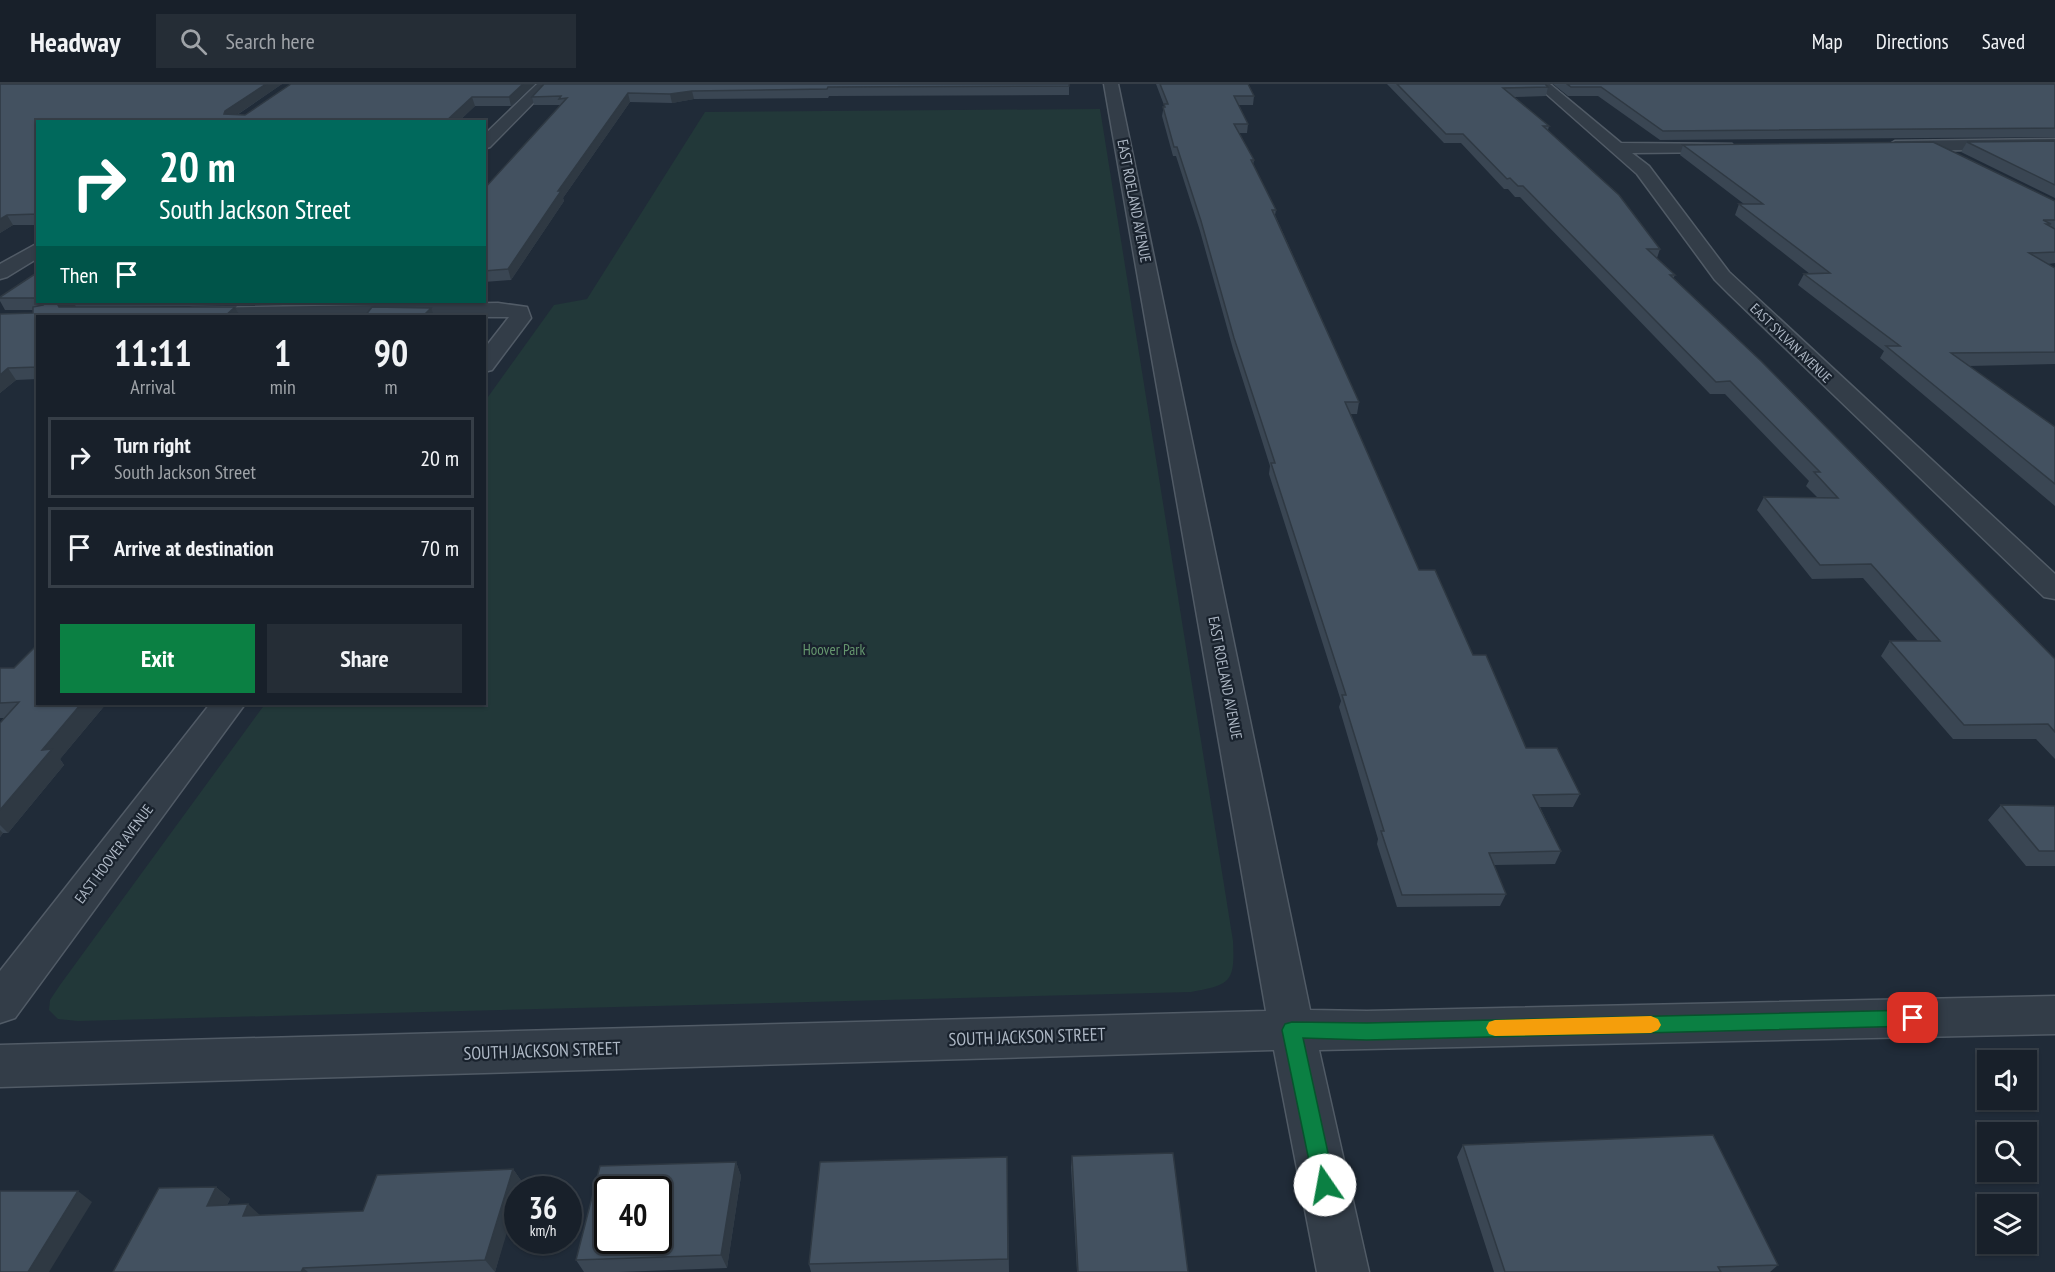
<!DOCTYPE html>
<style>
body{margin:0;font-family:"PT Sans Narrow",sans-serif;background:#252d36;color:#f1f3f6;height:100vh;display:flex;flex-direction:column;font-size:22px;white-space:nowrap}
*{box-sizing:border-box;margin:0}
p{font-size:20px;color:#9fa3a8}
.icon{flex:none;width:33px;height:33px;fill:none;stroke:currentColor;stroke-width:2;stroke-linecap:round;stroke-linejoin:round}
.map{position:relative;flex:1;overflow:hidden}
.panel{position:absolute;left:36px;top:231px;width:450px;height:390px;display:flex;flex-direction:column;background:#18202a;border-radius:0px;box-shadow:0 2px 4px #0004,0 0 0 2px #363e47}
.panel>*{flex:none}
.hud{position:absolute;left:36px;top:36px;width:450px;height:183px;border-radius:0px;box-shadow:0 2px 4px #0004,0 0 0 2px #363e47;background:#00695c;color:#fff;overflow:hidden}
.tools{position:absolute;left:1977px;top:966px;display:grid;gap:12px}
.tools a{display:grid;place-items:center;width:60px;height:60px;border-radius:0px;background:#18202a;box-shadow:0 2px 4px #0004,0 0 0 2px #363e47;font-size:30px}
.speed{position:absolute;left:504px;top:1092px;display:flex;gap:12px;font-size:30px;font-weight:700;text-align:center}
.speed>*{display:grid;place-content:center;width:78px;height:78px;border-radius:50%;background:#18202a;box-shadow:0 2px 4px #0004,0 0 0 2px #363e47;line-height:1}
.speed small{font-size:15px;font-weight:400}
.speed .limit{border:3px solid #111;border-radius:9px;background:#fff;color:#111}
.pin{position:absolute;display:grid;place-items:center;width:51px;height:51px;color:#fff;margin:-26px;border-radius:12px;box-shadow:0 3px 9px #0006}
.me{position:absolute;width:66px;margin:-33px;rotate:348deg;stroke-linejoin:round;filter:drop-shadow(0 0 4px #0008)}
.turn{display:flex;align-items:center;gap:21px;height:126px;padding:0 24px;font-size:27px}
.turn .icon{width:78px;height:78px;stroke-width:2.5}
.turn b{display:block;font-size:42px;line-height:51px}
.then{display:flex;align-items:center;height:57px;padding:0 24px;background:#0003;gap:12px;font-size:22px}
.eta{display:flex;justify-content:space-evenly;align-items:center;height:102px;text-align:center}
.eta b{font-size:36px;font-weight:600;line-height:42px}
.action{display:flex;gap:12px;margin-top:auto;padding:12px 24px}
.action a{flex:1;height:69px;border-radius:0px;background:#0b8043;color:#fff;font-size:24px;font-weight:600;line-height:69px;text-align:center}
.action a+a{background:#252d36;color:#f1f3f6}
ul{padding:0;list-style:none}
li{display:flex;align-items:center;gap:18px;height:81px;margin:0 12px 9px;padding:0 12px;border:3px solid #363e47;border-radius:0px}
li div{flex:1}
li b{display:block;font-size:22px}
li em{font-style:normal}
header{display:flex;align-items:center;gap:36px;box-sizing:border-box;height:84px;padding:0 30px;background:#18202a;border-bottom:2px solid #363e47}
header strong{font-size:28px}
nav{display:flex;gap:33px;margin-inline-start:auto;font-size:21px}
.search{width:420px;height:54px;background:#252d36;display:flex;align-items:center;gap:15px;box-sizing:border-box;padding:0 21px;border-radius:0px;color:#9fa3a8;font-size:22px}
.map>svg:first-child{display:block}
.green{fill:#223839}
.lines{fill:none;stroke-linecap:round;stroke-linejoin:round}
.minor-casing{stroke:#515b66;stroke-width:3}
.minor{fill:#333d48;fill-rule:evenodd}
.wall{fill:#3a4653}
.shaded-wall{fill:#2f3943}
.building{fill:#435160;stroke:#2f3943;stroke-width:1.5;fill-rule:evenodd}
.route{fill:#0b8043;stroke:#07532c;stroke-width:1.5}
.slow{fill:#f59e0b}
.labels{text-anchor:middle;stroke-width:4.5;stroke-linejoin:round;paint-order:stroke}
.far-street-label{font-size:14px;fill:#aeb8c5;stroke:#19222d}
.street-label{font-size:15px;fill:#aeb8c5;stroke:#19222d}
.park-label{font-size:15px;fill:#65966e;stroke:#19222d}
.near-street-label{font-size:18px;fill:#aeb8c5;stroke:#19222d}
</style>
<header>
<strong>Headway</strong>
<div class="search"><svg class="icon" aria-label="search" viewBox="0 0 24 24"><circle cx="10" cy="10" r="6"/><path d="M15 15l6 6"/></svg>Search here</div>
<nav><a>Map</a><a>Directions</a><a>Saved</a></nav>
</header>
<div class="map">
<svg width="2055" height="1188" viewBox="0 0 2055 1188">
<rect width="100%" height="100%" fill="#202b38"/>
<!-- green -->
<path class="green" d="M 1100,25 L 1233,857 C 1235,898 1231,901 1191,908 L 78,937 L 58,935 L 49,926 L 50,916 L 60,901 L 265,620 L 484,620 L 485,317 L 554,221 L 587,215 L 705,28 Z"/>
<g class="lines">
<!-- minor casing -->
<g class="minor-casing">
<path id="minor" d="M 537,0 L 552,0 L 490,63 L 484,65 L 484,51 Z
M 1104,0 L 1118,0 L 1310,926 L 1367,927 L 2055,912 L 2055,950 L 1319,966 L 1369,1188 L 1317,1188 L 1274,966 L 0,1003 L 0,961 L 1266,927 Z
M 1535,0 L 1550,0 L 1621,59 L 1732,60 L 1734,63 L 1726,68 L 1632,69 L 1649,82 L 1729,188 L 2055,490 L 2055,515 L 2044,513 L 1729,210 L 1715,196 L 1637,90 Z
M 2055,55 L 2055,65 L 1895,67 L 1887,62 L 1895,57 Z
M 38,159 L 38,174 L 7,193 L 0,195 L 0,180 Z
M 498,219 L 527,223 L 531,234 L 492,286 L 484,288 L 484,265 L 509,233 L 184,232 L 182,230 L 185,225 L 193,224 Z
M 210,620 L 245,620 L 15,934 L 0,939 L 0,887 Z"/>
</g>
<!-- minor -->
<use href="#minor" class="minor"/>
</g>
<!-- wall -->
<path class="wall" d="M 0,0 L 282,0 L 237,31 L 245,31 L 535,0 L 511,22 L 475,22 L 458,38 L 38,38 L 38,141 L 13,141 L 0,149 Z
M 544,0 L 1069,2 L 1069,11 L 829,12 L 828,14 L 694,15 L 672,19 L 630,18 L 563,114 L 564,117 L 511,196 L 484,198 L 484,105 L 561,21 L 534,21 L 532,13 Z
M 1156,0 L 1248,0 L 1254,12 L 1253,21 L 1238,21 L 1248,40 L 1247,49 L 1239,49 L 1254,76 L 1253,81 L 1276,126 L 1275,131 L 1359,318 L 1357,330 L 1350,330 L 1419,486 L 1473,571 L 1526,664 L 1580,710 L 1573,723 L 1540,723 L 1561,767 L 1555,780 L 1494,781 L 1506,810 L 1500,822 L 1397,823 L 1377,760 L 1378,755 L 1339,623 L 1341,617 L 1269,390 L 1270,382 L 1233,265 L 1200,147 L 1176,72 L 1173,72 L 1162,32 L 1164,21 Z
M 1387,0 L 1545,0 L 1548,3 L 1546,12 L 1514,13 L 1549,42 L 1548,46 L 1660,165 L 1657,174 L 1675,191 L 1673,195 L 2055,575 L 2055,675 L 2036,655 L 1953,655 L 1881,572 L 1890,557 L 1918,557 L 1863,494 L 1812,495 L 1757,426 L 1764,413 L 1817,413 L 1806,402 L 1809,397 L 1725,310 L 1710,310 L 1520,113 L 1515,113 L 1508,105 L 1504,105 L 1461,59 L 1444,59 Z
M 1553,0 L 2055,0 L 2055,53 L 1660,56 L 1598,12 L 1568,12 Z
M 2055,57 L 2055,114 L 1961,68 L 1967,58 Z
M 1683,61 L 2055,117 L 2055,179 L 2048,180 L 2055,184 L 2055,280 L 1969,282 L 2055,343 L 2055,422 L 1880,274 L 1884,267 L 1798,201 L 1804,190 L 1810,190 L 1735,131 L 1739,120 L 1744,120 L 1680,71 Z
M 38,188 L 38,218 L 259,218 L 256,221 L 127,223 L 235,223 L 240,232 L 38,232 L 38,295 L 16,296 L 0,309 L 0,230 L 33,229 L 33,226 L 5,226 L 0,217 L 0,213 Z
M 390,218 L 450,218 L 391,219 Z
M 0,584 L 14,584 L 38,620 L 106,620 L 60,675 L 64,681 L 8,749 L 3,749 L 0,753 L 0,639 L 4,634 L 0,634 Z
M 2001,721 L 2055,722 L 2055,782 L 2026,782 L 1988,736 Z
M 1463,1061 L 1778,1181 L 1770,1188 L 1494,1188 L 1457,1073 Z
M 1072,1072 L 1188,1188 L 1077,1188 L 1071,1083 Z
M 1007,1073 L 1009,1188 L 811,1188 L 809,1180 Z
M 736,1078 L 741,1092 L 727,1184 L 619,1188 L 584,1188 L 576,1176 Z
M 513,1085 L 522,1098 L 520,1106 L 518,1106 L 495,1188 L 113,1188 L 216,1103 L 230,1115 L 227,1121 L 260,1131 L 363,1127 Z"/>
<!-- shaded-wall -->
<path class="shaded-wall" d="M 266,0 L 282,0 L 229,36 L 224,30 L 225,27 Z
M 523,0 L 535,0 L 511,22 L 509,13 Z
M 692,7 L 694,15 L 672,19 L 670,10 Z
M 628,9 L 630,18 L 563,114 L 564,117 L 511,196 L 508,185 L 558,107 Z
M 472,13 L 475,22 L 458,38 L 445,38 Z
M 7,131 L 13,141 L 0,149 L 0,135 Z
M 59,218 L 73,218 L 77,224 L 64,231 L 57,219 Z
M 235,223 L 240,232 L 225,232 Z
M 431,224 L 434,232 L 423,232 Z
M 8,284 L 16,296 L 0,309 L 0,291 Z
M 81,620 L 106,620 L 60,675 L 64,681 L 8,749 L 0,741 L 0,726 L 42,666 Z
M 0,746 L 3,749 L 0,753 Z
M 736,1078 L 741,1092 L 727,1184 L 721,1171 Z
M 513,1085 L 522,1098 L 520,1106 L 518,1106 L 518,1112 L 495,1188 L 485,1176 Z
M 216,1103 L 230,1115 L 221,1134 L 207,1122 Z
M 78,1107 L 92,1118 L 49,1188 L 28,1188 Z
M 248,1120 L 262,1133 L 243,1132 Z
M 303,1184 L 308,1188 L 301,1188 Z"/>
<!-- building -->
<path class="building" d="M 0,0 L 266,0 L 225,27 L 224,30 L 245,31 L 291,0 L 523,0 L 509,13 L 472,13 L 445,38 L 38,38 L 38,130 L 7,131 L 0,135 Z
M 544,0 L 1069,0 L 1069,2 L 828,3 L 827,5 L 692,7 L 670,10 L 628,9 L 558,107 L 561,107 L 508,185 L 484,187 L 484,105 L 567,14 L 559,15 L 561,12 L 532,13 Z
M 1160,0 L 1248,0 L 1254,12 L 1234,12 L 1248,40 L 1234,40 L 1254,76 L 1251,76 L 1276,126 L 1272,126 L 1359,318 L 1345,318 L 1419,486 L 1435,486 L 1473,571 L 1486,571 L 1526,664 L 1557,664 L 1580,710 L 1533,711 L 1561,767 L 1489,769 L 1506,810 L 1402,811 L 1381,747 L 1384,747 L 1342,611 L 1346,611 L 1271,379 L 1275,379 L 1234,254 L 1201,137 L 1177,63 L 1174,63 L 1163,23 L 1165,23 L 1164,20 L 1168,20 Z
M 1397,0 L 1545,0 L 1548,3 L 1503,4 L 1549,42 L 1543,42 L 1619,111 L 1660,165 L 1647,165 L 1675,191 L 1670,191 L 1761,277 L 2055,575 L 2055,648 L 2048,640 L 1964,641 L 1890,557 L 1940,557 L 1871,480 L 1820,481 L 1764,413 L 1838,414 L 1814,388 L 1820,388 L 1730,297 L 1716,298 L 1523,102 L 1518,102 L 1510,94 L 1507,95 L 1463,50 L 1446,50 Z
M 1567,0 L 2055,0 L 2055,44 L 1663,47 L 1601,3 L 1571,3 Z
M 2055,57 L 2055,101 L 1967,58 Z
M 1933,58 L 2055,117 L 2055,136 L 2043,136 L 2051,140 L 2046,140 L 2055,145 L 2055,168 L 2029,169 L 2055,184 L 2055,268 L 1951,269 L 2055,343 L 2055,400 L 1886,262 L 1900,262 L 1804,190 L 1830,189 L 1739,120 L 1763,120 L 1683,61 Z
M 38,188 L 38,214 L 0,214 L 0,213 Z
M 41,218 L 59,218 L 57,219 L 59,223 L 235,223 L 225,232 L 38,232 L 38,283 L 8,284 L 0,291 L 0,230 L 33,229 L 33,223 L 43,221 Z
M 372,223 L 431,224 L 423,232 L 365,232 Z
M 38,560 L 38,620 L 81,620 L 42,666 L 52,665 L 0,726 L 0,639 L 19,618 L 0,619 L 0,584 L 14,584 Z
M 2001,721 L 2055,722 L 2055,767 L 2039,767 Z
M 1713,1051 L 1778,1181 L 1718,1183 L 1721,1188 L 1505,1188 L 1463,1061 Z
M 1173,1069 L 1188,1188 L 1078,1188 L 1072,1072 Z
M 1007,1073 L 1008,1175 L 809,1180 L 820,1078 Z
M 736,1078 L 721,1171 L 576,1176 L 600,1082 ZM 608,1106 L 658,1106 L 658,1156 L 608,1156 Z
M 513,1085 L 485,1176 L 303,1184 L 301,1188 L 113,1188 L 159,1104 L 216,1103 L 207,1122 L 248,1120 L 243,1132 L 363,1127 L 377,1091 Z
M 0,1107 L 78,1107 L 28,1188 L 0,1188 Z"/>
<!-- route -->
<path class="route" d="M 1913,926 L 1919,928 L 1922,934 L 1919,940 L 1913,942 L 1367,956 L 1303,954 L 1335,1101 L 1332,1109 L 1325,1112 L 1317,1109 L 1314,1101 L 1282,946 L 1285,940 L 1292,938 L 1367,939 Z"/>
<!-- slow -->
<path class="slow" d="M 1651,932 L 1658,935 L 1661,941 L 1658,946 L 1651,949 L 1495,952 L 1489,950 L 1486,944 L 1489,938 L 1495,936 Z"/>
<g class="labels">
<!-- far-street labels -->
<g class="far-street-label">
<text transform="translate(1791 259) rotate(44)" y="5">EAST SYLVAN AVENUE</text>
</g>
<!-- street labels -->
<g class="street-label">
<text transform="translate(1134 117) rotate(79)" y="5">EAST ROELAND AVENUE</text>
<text transform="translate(1225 594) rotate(79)" y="5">EAST ROELAND AVENUE</text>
<text transform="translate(114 770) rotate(-53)" y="5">EAST HOOVER AVENUE</text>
</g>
<!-- park labels -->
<g class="park-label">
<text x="834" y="571">Hoover Park</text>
</g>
<!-- near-street labels -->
<g class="near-street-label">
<text transform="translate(1027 953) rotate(-2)" y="6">SOUTH JACKSON STREET</text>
<text transform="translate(542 967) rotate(-2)" y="6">SOUTH JACKSON STREET</text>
</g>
</g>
</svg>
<div class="tools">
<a><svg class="icon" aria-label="sound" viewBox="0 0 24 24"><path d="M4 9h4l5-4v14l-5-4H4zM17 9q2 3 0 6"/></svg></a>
<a><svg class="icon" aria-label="search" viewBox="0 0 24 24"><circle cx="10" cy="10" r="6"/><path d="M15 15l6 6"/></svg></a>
<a><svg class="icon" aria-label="layers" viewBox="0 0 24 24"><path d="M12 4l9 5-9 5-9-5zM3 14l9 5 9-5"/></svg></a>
</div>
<div class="speed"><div>36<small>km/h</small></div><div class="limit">40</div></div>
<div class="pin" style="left:1913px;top:934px;background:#d93025"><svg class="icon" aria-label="arrive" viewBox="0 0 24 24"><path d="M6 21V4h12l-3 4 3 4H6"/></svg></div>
<svg class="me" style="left:1325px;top:1101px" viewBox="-20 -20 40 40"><circle r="19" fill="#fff"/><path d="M0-13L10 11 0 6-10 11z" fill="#0b8043"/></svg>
<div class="hud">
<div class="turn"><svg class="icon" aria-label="right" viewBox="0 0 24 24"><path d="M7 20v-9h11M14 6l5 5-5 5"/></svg><div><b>20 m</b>South Jackson Street</div></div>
<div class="then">Then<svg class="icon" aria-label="arrive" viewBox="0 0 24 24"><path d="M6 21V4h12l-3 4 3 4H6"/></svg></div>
</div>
<section class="panel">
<div class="eta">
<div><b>11:11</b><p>Arrival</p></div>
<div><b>1</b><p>min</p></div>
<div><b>90</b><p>m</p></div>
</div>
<ul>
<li><svg class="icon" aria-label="right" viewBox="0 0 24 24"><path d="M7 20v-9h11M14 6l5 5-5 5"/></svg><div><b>Turn right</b><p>South Jackson Street</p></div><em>20 m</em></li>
<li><svg class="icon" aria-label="arrive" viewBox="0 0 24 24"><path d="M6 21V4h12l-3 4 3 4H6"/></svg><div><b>Arrive at destination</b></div><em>70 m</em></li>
</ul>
<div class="action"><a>Exit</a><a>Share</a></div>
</section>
</div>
